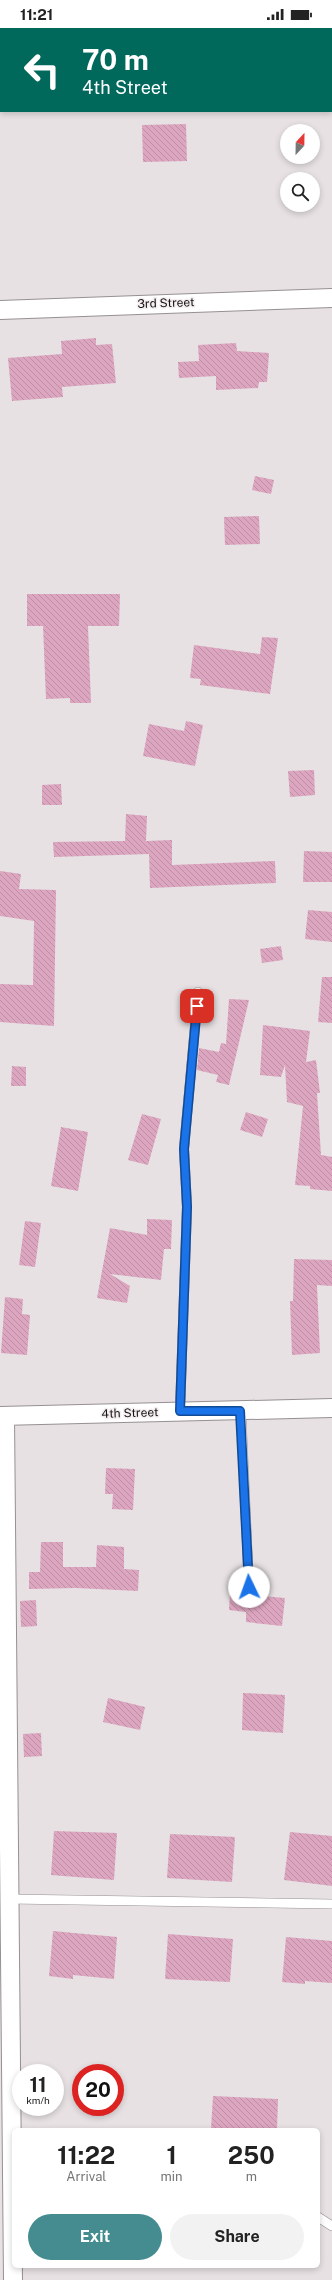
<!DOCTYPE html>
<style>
body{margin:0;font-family:"Public Sans",sans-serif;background:#f2f2f2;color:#222;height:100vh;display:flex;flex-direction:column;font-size:15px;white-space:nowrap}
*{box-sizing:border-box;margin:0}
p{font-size:13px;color:#767676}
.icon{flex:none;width:22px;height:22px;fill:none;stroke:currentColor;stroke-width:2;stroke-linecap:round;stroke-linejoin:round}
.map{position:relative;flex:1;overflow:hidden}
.sheet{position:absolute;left:12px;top:2100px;width:308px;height:140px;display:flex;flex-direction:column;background:#fff;border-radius:6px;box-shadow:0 2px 6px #0003}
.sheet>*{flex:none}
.hud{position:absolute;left:0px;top:0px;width:332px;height:84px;box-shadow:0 2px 6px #0003;background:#00695c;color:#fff;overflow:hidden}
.needle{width:26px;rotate:22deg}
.buttons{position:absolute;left:280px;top:96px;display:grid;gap:8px}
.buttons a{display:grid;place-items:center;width:40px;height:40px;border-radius:50%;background:#fff;box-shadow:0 2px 6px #0003;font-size:20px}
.speed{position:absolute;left:12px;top:2036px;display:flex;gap:8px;font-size:20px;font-weight:700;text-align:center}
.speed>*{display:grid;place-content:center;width:52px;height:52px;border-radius:50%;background:#fff;box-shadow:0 2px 6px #0003;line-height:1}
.speed small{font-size:10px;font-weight:400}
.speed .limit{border:6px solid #d22;background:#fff;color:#111}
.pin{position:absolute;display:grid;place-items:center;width:34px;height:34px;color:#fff;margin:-17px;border-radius:8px;box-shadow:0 2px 6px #0006}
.me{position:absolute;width:44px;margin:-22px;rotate:357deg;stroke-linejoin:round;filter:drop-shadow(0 0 3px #0008)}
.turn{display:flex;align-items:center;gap:14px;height:84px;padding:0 16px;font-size:18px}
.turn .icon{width:52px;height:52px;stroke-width:2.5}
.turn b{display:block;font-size:28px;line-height:34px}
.eta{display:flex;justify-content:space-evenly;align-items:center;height:68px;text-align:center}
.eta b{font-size:24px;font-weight:700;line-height:28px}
.cta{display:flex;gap:8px;margin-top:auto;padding:8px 16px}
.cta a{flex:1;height:46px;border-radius:24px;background:#448c8f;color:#fff;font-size:16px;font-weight:700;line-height:46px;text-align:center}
.cta a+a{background:#f2f2f2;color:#222}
.status{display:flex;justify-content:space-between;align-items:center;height:28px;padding:0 20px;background:#fff;direction:ltr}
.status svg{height:11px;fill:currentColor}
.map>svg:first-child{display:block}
.building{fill:url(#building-back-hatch)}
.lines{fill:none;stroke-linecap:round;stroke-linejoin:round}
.lane-casing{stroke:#969093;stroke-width:10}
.street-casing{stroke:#969093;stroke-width:20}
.lane{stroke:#fff;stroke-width:9}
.street{stroke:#fff;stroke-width:18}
.route-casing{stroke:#114b97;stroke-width:10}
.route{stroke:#1a73e8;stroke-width:7}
.labels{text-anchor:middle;stroke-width:3;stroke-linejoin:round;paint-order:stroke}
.street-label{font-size:12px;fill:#161314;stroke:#f4eef1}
</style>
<div class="status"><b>11:21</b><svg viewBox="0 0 49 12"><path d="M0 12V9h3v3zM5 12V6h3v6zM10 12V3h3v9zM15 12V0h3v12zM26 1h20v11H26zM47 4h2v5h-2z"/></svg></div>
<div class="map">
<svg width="332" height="2252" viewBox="0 0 332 2252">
<defs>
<pattern id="building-back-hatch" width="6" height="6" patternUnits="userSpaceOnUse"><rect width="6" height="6" fill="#dda6c0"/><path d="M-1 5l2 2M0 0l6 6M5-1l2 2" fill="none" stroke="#bd8ea4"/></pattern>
</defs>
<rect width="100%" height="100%" fill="#e7e1e3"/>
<!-- building -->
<path class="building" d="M 186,96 L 187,133 L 143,134 L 142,97 Z
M 96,310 L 96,317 L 112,316 L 116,355 L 62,359 L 63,369 L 12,373 L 8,330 L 62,326 L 61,313 Z
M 236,315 L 237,323 L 269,325 L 267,354 L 259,354 L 258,360 L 216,362 L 216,348 L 179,350 L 178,334 L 199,333 L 198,317 Z
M 255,448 L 274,452 L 271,466 L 252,462 Z
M 259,488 L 260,516 L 225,517 L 224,489 Z
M 27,566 L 120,566 L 119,598 L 88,598 L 91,675 L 70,675 L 70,670 L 46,671 L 43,598 L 27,598 Z
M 262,609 L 278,610 L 270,666 L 200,657 L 201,651 L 190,650 L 194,617 L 260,626 Z
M 186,693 L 203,697 L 195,738 L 143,728 L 149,696 L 184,703 Z
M 314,742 L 315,767 L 290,769 L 288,743 Z
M 61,756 L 62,777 L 42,777 L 42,757 Z
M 126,786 L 147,788 L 146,813 L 172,812 L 172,837 L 275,833 L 276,855 L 150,860 L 149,826 L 54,829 L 53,814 L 125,813 Z
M 304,823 L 332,824 L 332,854 L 303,854 Z
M 0,843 L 21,846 L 19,861 L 56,862 L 54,998 L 0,994 L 0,956 L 33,957 L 34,893 L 0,888 Z
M 308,882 L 332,884 L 332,914 L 305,911 Z
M 281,918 L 283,932 L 262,935 L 260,921 Z
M 322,949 L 332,949 L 332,995 L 318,994 Z
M 229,971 L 249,972 L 229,1057 L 216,1054 L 218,1047 L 197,1042 L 199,1020 L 219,1024 L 221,1015 L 226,1016 Z
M 263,997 L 310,1003 L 306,1034 L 316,1032 L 320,1065 L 317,1065 L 321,1127 L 332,1129 L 332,1163 L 310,1161 L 310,1158 L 295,1157 L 303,1078 L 287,1074 L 285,1037 L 281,1049 L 260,1047 Z
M 12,1038 L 26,1039 L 26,1058 L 11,1058 Z
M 246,1084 L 268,1091 L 262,1109 L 240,1102 Z
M 142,1086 L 161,1091 L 148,1137 L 128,1132 Z
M 61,1099 L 88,1104 L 78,1163 L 51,1158 Z
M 147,1191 L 172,1192 L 171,1221 L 164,1221 L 161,1252 L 110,1246 L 130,1258 L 127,1275 L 97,1270 L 110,1200 L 147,1207 Z
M 25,1193 L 41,1195 L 35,1239 L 19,1237 Z
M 294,1231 L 332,1232 L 332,1258 L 317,1257 L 320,1325 L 292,1327 L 290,1273 L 293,1273 Z
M 5,1269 L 23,1271 L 22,1286 L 30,1287 L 27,1327 L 1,1325 Z
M 106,1440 L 135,1441 L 133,1482 L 112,1481 L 113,1466 L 105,1466 Z
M 41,1514 L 63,1514 L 63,1539 L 96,1539 L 97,1517 L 124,1519 L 124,1541 L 139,1542 L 138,1563 L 76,1560 L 29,1561 L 29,1544 L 40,1544 Z
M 230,1565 L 285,1570 L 282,1598 L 246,1594 L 246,1584 L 229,1582 Z
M 36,1572 L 37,1598 L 21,1599 L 20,1573 Z
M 243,1665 L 285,1667 L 283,1705 L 242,1702 Z
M 108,1670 L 145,1679 L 140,1702 L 103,1694 Z
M 41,1705 L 42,1728 L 24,1729 L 23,1706 Z
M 54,1803 L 117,1805 L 114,1852 L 51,1847 Z
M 290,1804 L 332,1808 L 332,1858 L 284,1852 Z
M 170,1806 L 235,1809 L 232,1854 L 167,1850 Z
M 53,1903 L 117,1909 L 114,1951 L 73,1947 L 73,1951 L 49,1948 Z
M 168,1906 L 233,1911 L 230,1954 L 165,1951 Z
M 286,1909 L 332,1913 L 332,1955 L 305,1953 L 305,1956 L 282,1954 Z
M 213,2068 L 278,2071 L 277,2102 L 211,2101 Z"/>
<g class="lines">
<!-- lane casing -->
<g class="lane-casing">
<path id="lane" d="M 180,1383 L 187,1179 L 184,1121 L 198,964
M 241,1383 L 249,1559
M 9,1871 L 332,1876
M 318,2189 L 332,2198"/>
</g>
<!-- street casing -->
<g class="street-casing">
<path id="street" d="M 0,282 L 332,270
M 0,1388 L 332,1380
M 5,1388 L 13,2252"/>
</g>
<!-- lane -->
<use href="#lane" class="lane"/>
<!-- street -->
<use href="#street" class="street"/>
</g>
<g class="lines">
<!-- route casing -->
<g class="route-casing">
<path id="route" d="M 197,978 L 184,1121 L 187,1179 L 180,1383 L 240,1383 L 249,1559"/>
</g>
<!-- route -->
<use href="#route" class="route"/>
</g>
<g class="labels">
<!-- street labels -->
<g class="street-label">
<text transform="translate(166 275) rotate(-2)" y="4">3rd Street</text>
<text transform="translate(130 1385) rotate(-2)" y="4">4th Street</text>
</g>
</g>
</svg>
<div class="buttons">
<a><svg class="needle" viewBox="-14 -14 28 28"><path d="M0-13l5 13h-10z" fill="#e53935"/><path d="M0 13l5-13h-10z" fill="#767676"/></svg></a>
<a><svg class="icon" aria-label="search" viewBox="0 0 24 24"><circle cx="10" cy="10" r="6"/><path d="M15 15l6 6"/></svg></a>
</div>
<div class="speed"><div>11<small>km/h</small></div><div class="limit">20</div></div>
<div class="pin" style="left:197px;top:978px;background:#d93025"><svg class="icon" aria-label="arrive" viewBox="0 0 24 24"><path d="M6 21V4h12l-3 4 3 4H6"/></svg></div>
<svg class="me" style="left:249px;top:1559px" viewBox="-20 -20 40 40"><circle r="19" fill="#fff"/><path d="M0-13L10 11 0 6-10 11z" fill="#1a73e8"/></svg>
<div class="hud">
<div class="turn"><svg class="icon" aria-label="left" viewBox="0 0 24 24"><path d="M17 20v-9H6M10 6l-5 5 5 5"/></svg><div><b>70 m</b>4th Street</div></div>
</div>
<section class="sheet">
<div class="eta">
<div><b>11:22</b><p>Arrival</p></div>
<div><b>1</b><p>min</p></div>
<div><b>250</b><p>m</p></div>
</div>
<div class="cta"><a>Exit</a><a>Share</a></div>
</section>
</div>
